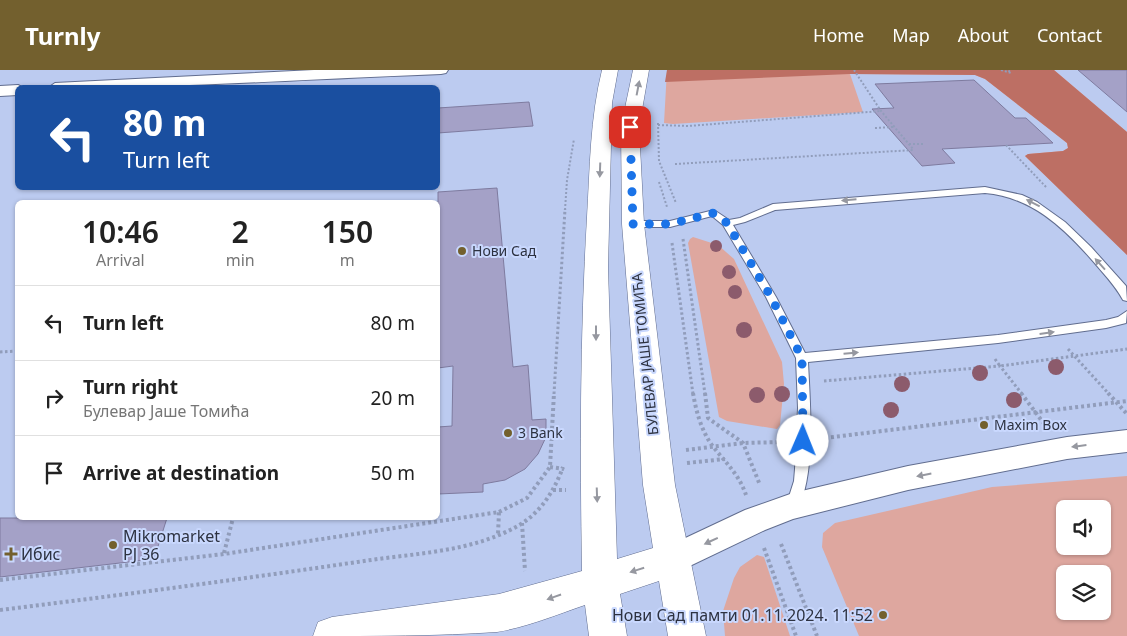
<!DOCTYPE html>
<meta charset="utf-8">
<style>
body{margin:0;font-family:"Noto Sans",sans-serif;background:#f2f2f2;color:#222;height:100vh;display:flex;flex-direction:column;font-size:19px;white-space:nowrap}
*{box-sizing:border-box;margin:0}
p{font-size:16px;color:#767676}
.icon{flex:none;width:28px;height:28px;fill:none;stroke:currentColor;stroke-width:2;stroke-linecap:round;stroke-linejoin:round}
.map{position:relative;flex:1;overflow:hidden}
.sheet{position:absolute;left:15px;top:130px;width:425px;height:320px;display:flex;flex-direction:column;background:#fff;border-radius:8px;box-shadow:0 1px 4px #0004}
.sheet>*{flex:none}
.banner{position:absolute;left:15px;top:15px;width:425px;height:105px;border-radius:8px;box-shadow:0 1px 4px #0004;background:#1a4fa0;color:#fff;overflow:hidden}
.buttons{position:absolute;left:1056px;top:430px;display:grid;gap:10px}
.buttons a{display:grid;place-items:center;width:55px;height:55px;border-radius:8px;background:#fff;box-shadow:0 1px 4px #0004;font-size:25px}
.pin{position:absolute;display:grid;place-items:center;width:42px;height:42px;color:#fff;margin:-21px;border-radius:10px;box-shadow:0 2px 8px #0006}
.me{position:absolute;width:55px;margin:-28px;rotate:1deg;stroke-linejoin:round;filter:drop-shadow(0 0 4px #0008)}
.turn{display:flex;align-items:center;gap:18px;height:105px;padding:0 25px;font-size:22px}
.turn .icon{width:65px;height:65px;stroke-width:2.5}
.turn b{display:block;font-size:35px;line-height:42px}
.eta{display:flex;justify-content:space-evenly;align-items:center;height:85px;text-align:center}
.eta b{font-size:30px;font-weight:600;line-height:35px}
ul{padding:0;list-style:none}
li{display:flex;align-items:center;gap:15px;height:75px;padding:0 25px;border-top:1px solid #e0e0e0}
li div{flex:1}
li b{display:block;font-size:19px}
li em{font-style:normal}
header{display:flex;align-items:center;gap:30px;box-sizing:border-box;height:70px;padding:0 25px;background:#73602e;color:#fff}
header strong{font-size:24px}
nav{display:flex;gap:28px;margin-inline-start:auto;font-size:18px}
.map>svg:first-child{display:block}
.green{fill:#dea79f;fill-rule:evenodd}
.forest{fill:#bd6f64}
.building{fill:#a4a1c7;stroke:#7e7b9f}
.lines{fill:none;stroke-linecap:round;stroke-linejoin:round}
.service-casing{stroke:#616d8f;stroke-width:2}
.minor-casing{stroke:#616d8f;stroke-width:2}
.secondary-casing{stroke:#616d8f;stroke-width:1}
.path-far2{stroke:#919dbb;stroke-width:2;stroke-dasharray:2 2;stroke-linecap:butt}
.path-far1{stroke:#919dbb;stroke-width:3;stroke-dasharray:2.5 2.5;stroke-linecap:butt}
.path{stroke:#919dbb;stroke-width:4;stroke-dasharray:3 3;stroke-linecap:butt}
.service{fill:#fff;fill-rule:evenodd}
.minor{fill:#fff;fill-rule:evenodd}
.secondary{fill:#fff;fill-rule:evenodd}
.tree{fill:#8c5b6c}
.oneway{fill:#9698a0}
.route{stroke:#1a73e8;stroke-width:9;stroke-dasharray:0 16.2}
.poi-dot{fill:#73602e;stroke:#c9d8fe;stroke-width:2}
.labels{text-anchor:middle;stroke-width:4;stroke-linejoin:round;paint-order:stroke}
.poi-label{font-size:14px;fill:#2d3241;stroke:#c9d8fe;text-anchor:start}
.street-label{font-size:14px;fill:#2d3241;stroke:#c9d8fe}
.near-poi-label{font-size:16px;fill:#2d3241;stroke:#c9d8fe;text-anchor:start}
</style>
<header>
<strong>Turnly</strong>
<nav><a>Home</a><a>Map</a><a>About</a><a>Contact</a></nav>
</header>
<div class="map">
<svg width="1127" height="566" viewBox="0 0 1127 566">
<rect width="100%" height="100%" fill="#bccbf0"/>
<!-- green -->
<path class="green" d="M 667,0 L 1054,0 L 1127,62 L 1127,185 L 1025,86 L 1028,84 L 1063,81 L 1068,78 L 1067,73 L 985,9 L 975,5 L 850,4 L 863,42 L 673,54 L 664,53 Z
M 693,167 L 718,175 L 734,189 L 782,292 L 784,314 L 780,355 L 777,359 L 727,351 L 719,347 L 688,173 L 690,169 Z
M 1127,406 L 1127,566 L 859,566 L 822,477 L 823,463 L 835,453 L 992,417 ZM 1065,439 L 1102,439 L 1102,476 L 1065,476 ZM 1065,504 L 1102,504 L 1102,541 L 1065,541 Z
M 757,485 L 764,487 L 790,566 L 725,566 L 723,541 L 734,508 L 740,497 Z"/>
<!-- forest -->
<path class="forest" d="M 667,0 L 1054,0 L 1127,62 L 1127,185 L 1025,86 L 1028,84 L 1063,81 L 1068,78 L 1067,73 L 985,9 L 975,5 L 850,4 L 665,12 Z"/>
<!-- building -->
<path class="building" d="M 1078,0 L 1127,0 L 1127,42 Z
M 974,10 L 1015,48 L 1026,48 L 1053,73 L 942,79 L 955,93 L 922,96 L 872,39 L 894,38 L 875,14 Z
M 529,32 L 533,56 L 438,63 L 438,38 Z
M 497,118 L 513,297 L 528,295 L 532,350 L 546,349 L 546,367 L 538,384 L 525,399 L 505,410 L 483,414 L 483,422 L 438,424 L 438,357 L 452,356 L 453,296 L 438,298 L 438,122 Z
M 0,448 L 167,448 L 154,489 L 0,507 Z"/>
<g class="lines">
<!-- service casing -->
<g class="service-casing">
<path id="service" d="M 985,117 L 1022,125 L 1037,132 L 1065,152 L 1091,177 L 1126,216 L 1127,231 L 1123,230 C 1115,215 1103,203 1092,190 C 1063,157 1031,127 985,123 L 775,140 L 745,152 L 733,155 L 776,227 L 805,283 L 998,265 L 1106,250 L 1118,247 L 1127,241 L 1126,253 L 1106,258 L 998,273 L 808,292 C 810,336 816,399 798,440 L 793,442 L 788,440 L 786,436 L 794,411 L 795,399 L 798,338 L 796,288 L 766,227 L 723,155 L 712,146 L 670,157 L 633,157 L 628,154 L 633,151 L 670,151 L 714,140 L 729,150 L 740,148 L 773,134 Z"/>
</g>
<!-- minor casing -->
<g class="minor-casing">
<path id="minor" d="M 314,0 L 448,0 L 446,3 L 441,4 C 310,9 179,18 48,18 L 55,13 Z
M 18,15 L 24,18 L 18,18 L 18,25 L 0,26 L 0,16 Z
M 1127,360 L 1127,382 L 1067,389 L 908,420 L 793,449 L 765,460 L 673,504 L 662,499 L 658,489 L 662,479 L 745,440 L 793,423 L 908,396 L 1067,367 Z"/>
</g>
<!-- secondary casing -->
<g class="secondary-casing">
<path id="secondary" d="M 602,0 L 618,0 L 612,33 L 608,198 L 617,489 L 653,478 L 643,415 L 622,154 L 621,57 L 633,0 L 649,0 L 639,57 L 644,154 L 675,415 L 706,566 L 668,566 L 659,511 L 620,524 L 627,566 L 589,566 L 585,535 C 556,545 527,557 497,562 C 440,566 371,566 313,566 L 318,552 L 332,547 L 499,524 L 582,501 C 580,383 580,265 587,147 C 590,98 590,48 602,0 Z"/>
</g>
<!-- path-far2 -->
<path class="path-far2" d="M 854,0 L 881,41 L 913,79
M 1001,0 L 1011,3 L 1008,0
M 658,53 L 659,91 L 676,133
M 658,55 L 688,56 L 881,41
M 875,58 L 893,57
M 909,74 L 925,74
M 1006,75 L 1047,118
M 675,94 L 914,80
M 659,112 L 667,137
M 565,140 L 567,110 L 574,69"/>
<!-- path-far1 -->
<path class="path-far1" d="M 683,169 L 705,324
M 672,173 L 693,324
M 1068,279 L 1109,324
M 0,282 L 18,281
M 995,289 L 1000,296 L 1127,279
M 824,311 L 1000,296 L 1022,324
M 554,324 L 565,139"/>
<!-- path -->
<path class="path" d="M 693,323 C 696,341 701,359 711,374 C 724,391 739,404 746,425
M 705,323 L 708,348 L 743,373 L 760,415
M 1021,323 L 1045,355
M 1108,323 L 1127,344
M 825,368 L 1127,331
M 686,380 L 743,373 L 781,372
M 687,393 L 725,389
M 550,397 L 564,399
M 553,420 L 566,420
M 499,442 L 527,428 L 550,397 L 554,323
M 522,453 L 525,501
M 781,474 L 817,566
M 764,478 L 796,566
M 224,483 L 233,448
M 0,510 L 224,484 L 499,442 L 498,464
M 0,540 C 122,525 243,509 364,491 C 416,483 475,482 521,454 C 542,441 555,419 563,397"/>
<!-- service -->
<use href="#service" class="service"/>
<!-- minor -->
<use href="#minor" class="minor"/>
<!-- secondary -->
<use href="#secondary" class="secondary"/>
</g>
<!-- trees -->
<g class="tree">
<circle cx="716" cy="176" r="6"/>
<circle cx="729" cy="202" r="7"/>
<circle cx="735" cy="222" r="7"/>
<circle cx="744" cy="260" r="8"/>
<circle cx="1056" cy="297" r="8"/>
<circle cx="980" cy="303" r="8"/>
<circle cx="902" cy="314" r="8"/>
<circle cx="782" cy="324" r="8"/>
<circle cx="757" cy="325" r="8"/>
<circle cx="1014" cy="330" r="8"/>
<circle cx="891" cy="340" r="8"/>
</g>
<!-- one-way arrows -->
<defs><path id="oneway-solid" d="M-6-.8H1V-3.2L6.5 0L1 3.2V.8H-6Z" transform="scale(1.25)"/></defs>
<g class="oneway">
<use href="#oneway-solid" transform="translate(638 18) rotate(-79)"/>
<use href="#oneway-solid" transform="translate(600 100) rotate(92)"/>
<use href="#oneway-solid" transform="translate(849 130) rotate(175)"/>
<use href="#oneway-solid" transform="translate(1033 133) rotate(-153)"/>
<use href="#oneway-solid" transform="translate(1100 194) rotate(-132)"/>
<use href="#oneway-solid" transform="translate(596 263) rotate(90)"/>
<use href="#oneway-solid" transform="translate(1047 263) rotate(-8)"/>
<use href="#oneway-solid" transform="translate(851 283) rotate(-5)"/>
<use href="#oneway-solid" transform="translate(1079 376) rotate(173)"/>
<use href="#oneway-solid" transform="translate(924 405) rotate(169)"/>
<use href="#oneway-solid" transform="translate(597 425) rotate(88)"/>
<use href="#oneway-solid" transform="translate(711 471) rotate(155)"/>
<use href="#oneway-solid" transform="translate(637 500) rotate(163)"/>
<use href="#oneway-solid" transform="translate(554 527) rotate(161)"/>
</g>
<g class="lines">
<!-- route -->
<path class="route" d="M 630,57 L 633,154 L 670,154 L 714,143 L 727,153 L 771,227 L 802,288 L 803,371"/>
</g>
<!-- markers -->
<g class="poi-dot">
<circle cx="462" cy="181" r="5"/>
<circle cx="984" cy="355" r="5"/>
<circle cx="508" cy="363" r="5"/>
<circle cx="113" cy="475" r="5"/>
<path d="M8.5 476.5h5v5h5v5h-5v5h-5v-5h-5v-5h5z"/>
<circle cx="883" cy="545" r="5"/>
</g>
<g class="labels">
<!-- poi labels -->
<g class="poi-label">
<text x="472" y="186">Нови Сад</text>
<text x="994" y="360">Maxim Box</text>
<text x="518" y="368">3 Bank</text>
</g>
<!-- street labels -->
<g class="street-label">
<text transform="translate(645 284) rotate(-96)" y="5">БУЛЕВАР ЈАШЕ ТОМИЋА</text>
</g>
<!-- near-poi labels -->
<g class="near-poi-label">
<text x="123" y="472">Mikromarket<tspan x="123" dy="18">PJ 36</tspan></text>
<text x="21" y="490">Ибис</text>
<text x="873" y="551" text-anchor="end">Нови Сад памти 01.11.2024. 11:52</text>
</g>
</g>
</svg>
<div class="buttons">
<a><svg class="icon" aria-label="sound" viewBox="0 0 24 24"><path d="M4 9h4l5-4v14l-5-4H4zM17 9q2 3 0 6"/></svg></a>
<a><svg class="icon" aria-label="layers" viewBox="0 0 24 24"><path d="M12 4l9 5-9 5-9-5zM3 14l9 5 9-5"/></svg></a>
</div>
<div class="pin" style="left:630px;top:57px;background:#d93025"><svg class="icon" aria-label="arrive" viewBox="0 0 24 24"><path d="M6 21V4h12l-3 4 3 4H6"/></svg></div>
<svg class="me" style="left:803px;top:371px" viewBox="-20 -20 40 40"><circle r="19" fill="#fff"/><path d="M0-13L10 11 0 6-10 11z" fill="#1a73e8"/></svg>
<div class="banner">
<div class="turn"><svg class="icon" aria-label="left" viewBox="0 0 24 24"><path d="M17 20v-9H6M10 6l-5 5 5 5"/></svg><div><b>80 m</b>Turn left</div></div>
</div>
<section class="sheet">
<div class="eta">
<div><b>10:46</b><p>Arrival</p></div>
<div><b>2</b><p>min</p></div>
<div><b>150</b><p>m</p></div>
</div>
<ul>
<li><svg class="icon" aria-label="left" viewBox="0 0 24 24"><path d="M17 20v-9H6M10 6l-5 5 5 5"/></svg><div><b>Turn left</b></div><em>80 m</em></li>
<li><svg class="icon" aria-label="right" viewBox="0 0 24 24"><path d="M7 20v-9h11M14 6l5 5-5 5"/></svg><div><b>Turn right</b><p>Булевар Јаше Томића</p></div><em>20 m</em></li>
<li><svg class="icon" aria-label="arrive" viewBox="0 0 24 24"><path d="M6 21V4h12l-3 4 3 4H6"/></svg><div><b>Arrive at destination</b></div><em>50 m</em></li>
</ul>
</section>
</div>
